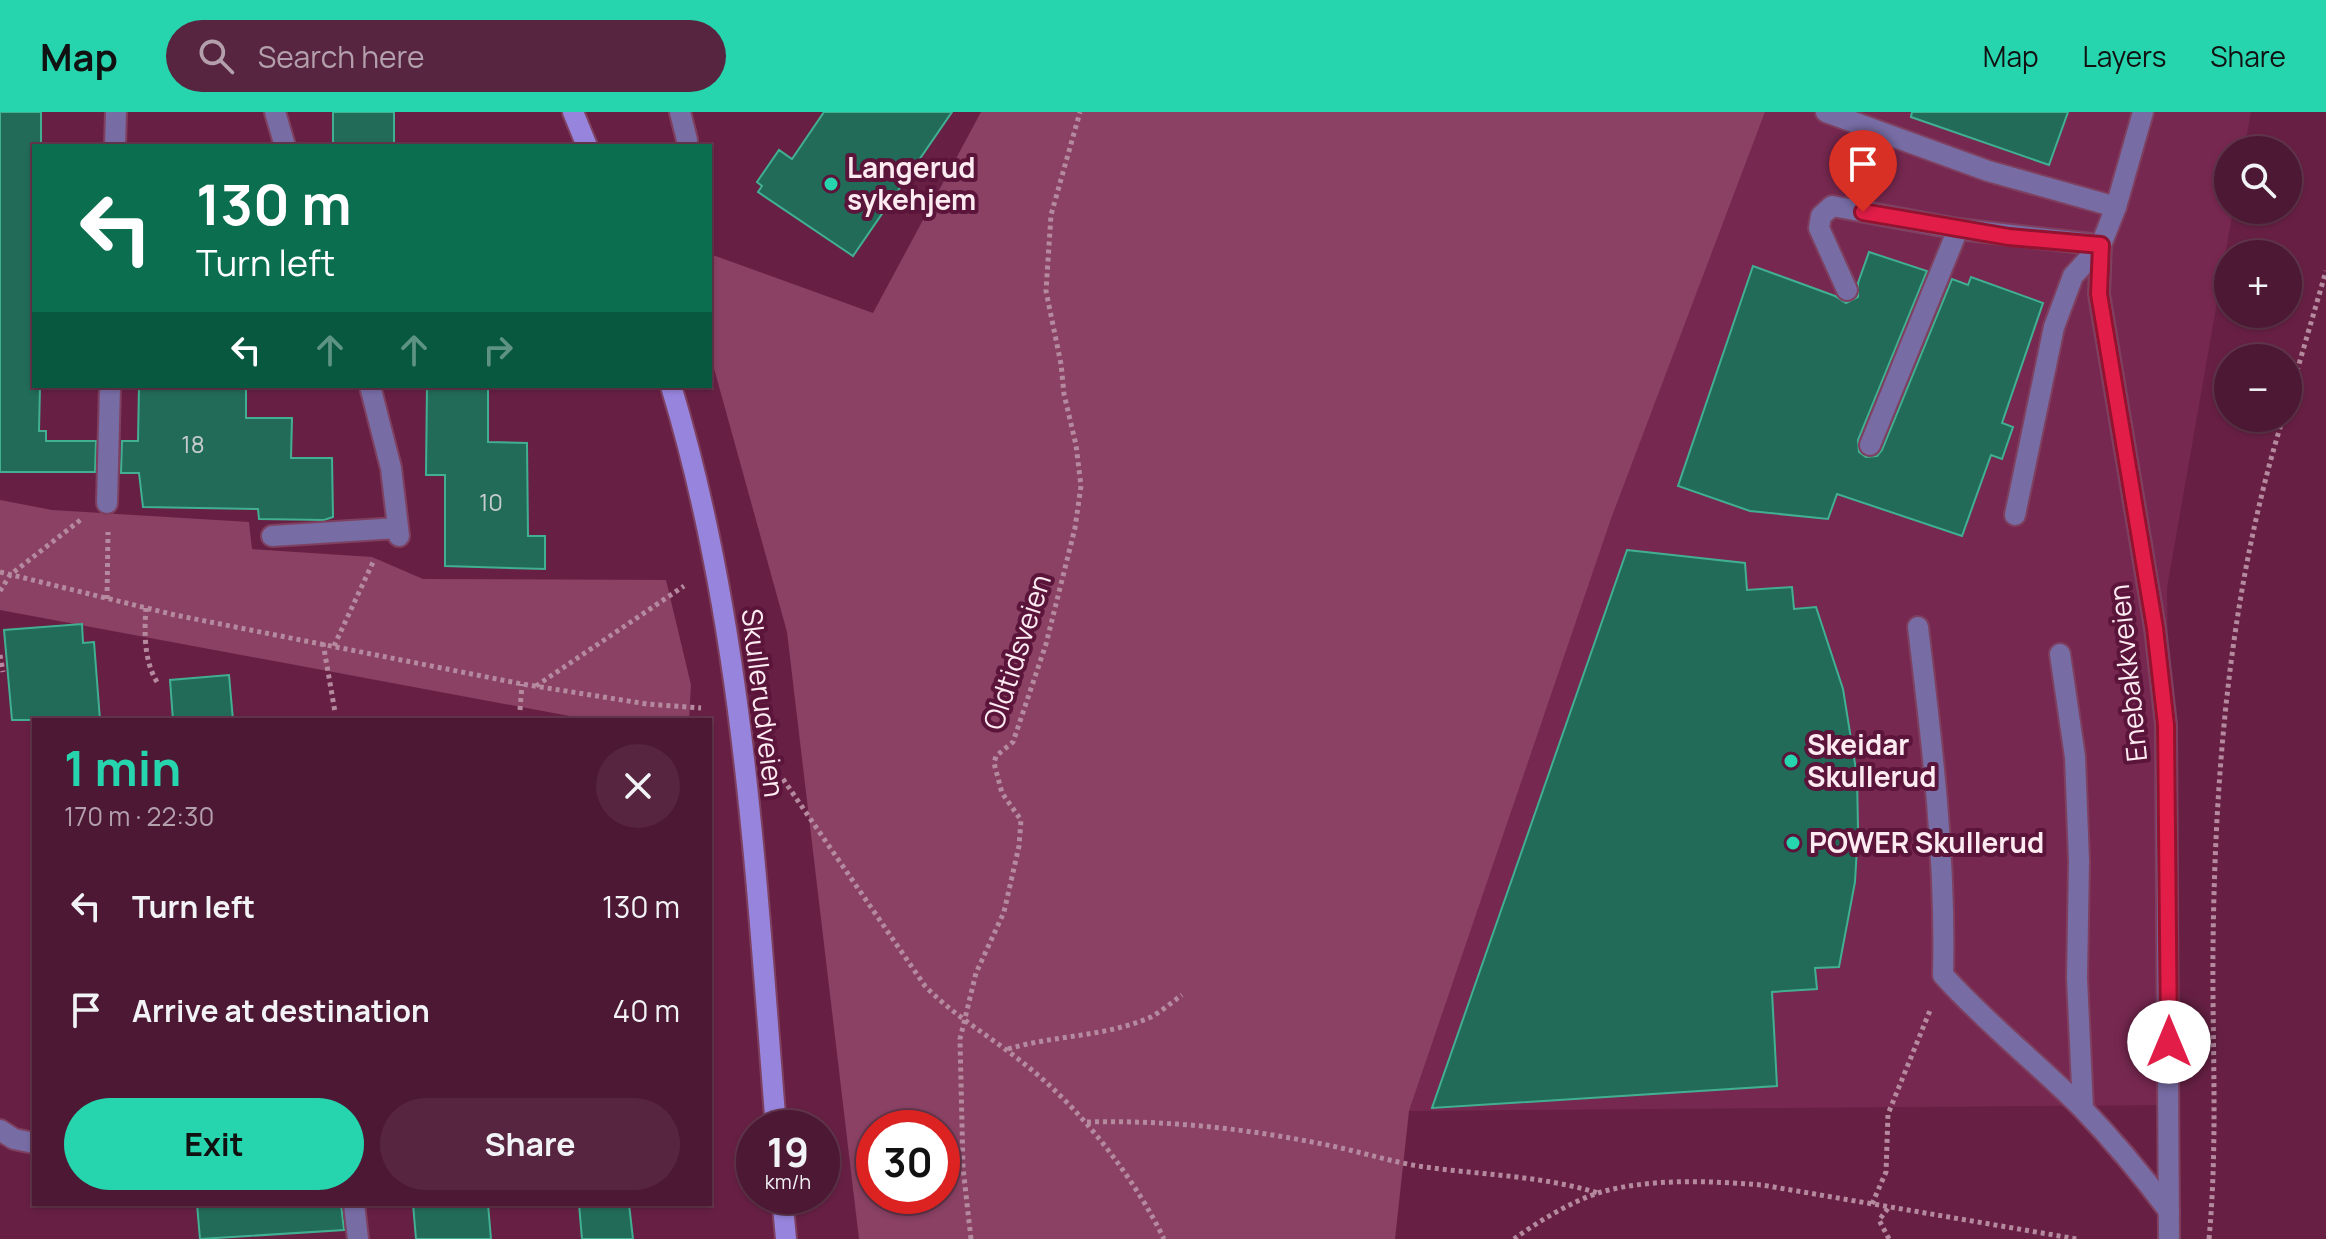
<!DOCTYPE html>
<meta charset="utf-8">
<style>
body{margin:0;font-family:Manrope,sans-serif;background:#57253f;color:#f1f3f6;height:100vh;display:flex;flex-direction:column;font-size:30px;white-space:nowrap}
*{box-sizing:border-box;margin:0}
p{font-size:26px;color:#b3a0ac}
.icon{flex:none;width:44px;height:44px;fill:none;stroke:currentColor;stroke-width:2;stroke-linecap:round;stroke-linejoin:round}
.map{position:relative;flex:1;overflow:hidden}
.details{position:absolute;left:32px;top:606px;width:680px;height:488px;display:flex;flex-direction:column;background:#4d1833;border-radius:0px;box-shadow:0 2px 6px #0004,0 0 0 2px #64374e}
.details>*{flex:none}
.banner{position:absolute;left:32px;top:32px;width:680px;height:244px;border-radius:0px;box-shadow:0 2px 6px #0004,0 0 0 2px #64374e;background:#0b6e4f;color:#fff;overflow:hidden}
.fabs{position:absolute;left:2214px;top:24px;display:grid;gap:16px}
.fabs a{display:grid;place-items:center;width:88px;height:88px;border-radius:50%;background:#4d1833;box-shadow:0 2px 6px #0004,0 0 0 2px #64374e;font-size:40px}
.speed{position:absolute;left:736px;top:998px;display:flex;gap:16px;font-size:40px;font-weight:700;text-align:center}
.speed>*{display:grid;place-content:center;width:104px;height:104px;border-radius:50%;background:#4d1833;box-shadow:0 2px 6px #0004,0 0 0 2px #64374e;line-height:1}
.speed small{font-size:20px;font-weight:400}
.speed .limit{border:12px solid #d22;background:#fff;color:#111}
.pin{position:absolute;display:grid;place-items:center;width:68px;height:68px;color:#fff;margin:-82px -34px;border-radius:50% 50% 50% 0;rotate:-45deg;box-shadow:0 0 8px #0007}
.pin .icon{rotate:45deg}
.me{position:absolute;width:88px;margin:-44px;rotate:0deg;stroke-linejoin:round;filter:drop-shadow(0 0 6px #0008)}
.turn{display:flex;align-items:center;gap:28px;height:168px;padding:0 32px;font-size:36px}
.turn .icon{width:104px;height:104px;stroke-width:2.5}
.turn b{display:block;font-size:56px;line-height:68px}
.lanes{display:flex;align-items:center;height:76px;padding:0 32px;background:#0003;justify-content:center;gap:40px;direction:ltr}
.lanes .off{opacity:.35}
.round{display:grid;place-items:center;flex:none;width:84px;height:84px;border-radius:42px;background:#57253f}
.head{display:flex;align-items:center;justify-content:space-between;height:136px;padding:0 32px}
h1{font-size:48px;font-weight:700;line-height:60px;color:#26d5ae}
.primary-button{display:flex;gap:16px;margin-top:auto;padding:16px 32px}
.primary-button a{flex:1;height:92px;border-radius:48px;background:#26d5ae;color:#111;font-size:32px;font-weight:700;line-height:92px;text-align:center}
.primary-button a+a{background:#57253f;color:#f1f3f6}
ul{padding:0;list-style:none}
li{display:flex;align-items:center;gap:24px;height:104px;padding:0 32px}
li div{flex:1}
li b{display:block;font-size:30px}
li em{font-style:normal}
header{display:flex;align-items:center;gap:48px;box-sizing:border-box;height:112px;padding:0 40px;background:#26d5ae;color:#111}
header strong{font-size:38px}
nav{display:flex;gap:44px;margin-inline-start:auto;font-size:28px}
.search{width:560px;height:72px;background:#57253f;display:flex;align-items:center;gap:20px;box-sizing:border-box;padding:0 28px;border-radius:44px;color:#b3a0ac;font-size:30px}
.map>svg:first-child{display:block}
.built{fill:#772850}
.green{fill:#8a4163;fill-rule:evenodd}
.building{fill:#226b58;stroke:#41b092;stroke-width:2}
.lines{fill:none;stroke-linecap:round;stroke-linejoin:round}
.service-casing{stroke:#7f4060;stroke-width:24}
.minor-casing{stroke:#7f4060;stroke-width:24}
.secondary-casing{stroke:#7f4060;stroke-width:24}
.path{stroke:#b58a9f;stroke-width:5;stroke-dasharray:4 4;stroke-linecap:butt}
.service{stroke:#776ca4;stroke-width:20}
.minor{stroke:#776ca4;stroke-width:20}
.secondary{stroke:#9784dc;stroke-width:20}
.route-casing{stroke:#92132f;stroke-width:20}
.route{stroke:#e11d48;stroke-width:14}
.poi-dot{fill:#26d5ae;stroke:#5b143a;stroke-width:3}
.labels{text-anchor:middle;stroke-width:8;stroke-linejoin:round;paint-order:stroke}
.number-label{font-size:24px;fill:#c6cbcc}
.poi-label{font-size:28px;font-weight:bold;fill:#fdebf2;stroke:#5b143a;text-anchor:start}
.street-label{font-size:28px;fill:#fdebf2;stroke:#5b143a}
</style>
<header>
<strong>Map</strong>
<div class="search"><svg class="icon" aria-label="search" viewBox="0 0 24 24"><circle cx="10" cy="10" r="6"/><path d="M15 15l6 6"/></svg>Search here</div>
<nav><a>Map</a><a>Layers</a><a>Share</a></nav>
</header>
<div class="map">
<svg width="2326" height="1127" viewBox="0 0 2326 1127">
<rect width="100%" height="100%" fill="#672044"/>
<!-- built -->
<path class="built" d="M 1765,0 L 2251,0 L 2244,38 L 2228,38 L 2228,98 L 2233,98 L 2167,476 L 2173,993 L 1409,999 L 1611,407 Z"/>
<!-- green -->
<path class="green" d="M 981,0 L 1765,0 L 1611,407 L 1409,999 L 1395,1127 L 859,1127 L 787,520 L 710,242 L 710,142 L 873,201 ZM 874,1016 L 942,1016 L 942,1084 L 874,1084 Z
M 0,388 L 52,398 L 249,410 L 252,437 L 372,445 L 423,467 L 666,468 L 691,573 L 689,608 L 591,608 L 0,498 Z"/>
<!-- building -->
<path class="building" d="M 0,0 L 41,0 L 41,34 L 34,34 L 34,274 L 40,274 L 39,319 L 46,319 L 46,329 L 96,329 L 95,360 L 0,360 Z
M 333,0 L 394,0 L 394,34 L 333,34 Z
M 824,0 L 952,0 L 853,144 L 758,80 L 762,74 L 757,70 L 779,38 L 792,47 Z
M 1912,0 L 2068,0 L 2049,53 L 1911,5 Z
M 1869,140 L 1927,159 L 1858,328 L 1859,340 L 1866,345 L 1877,344 L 1882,338 L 1952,167 L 1968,173 L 1971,165 L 2043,191 L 2002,311 L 2013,315 L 2002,347 L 1991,343 L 1962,424 L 1837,382 L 1828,407 L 1750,399 L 1678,374 L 1753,154 L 1835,184 L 1846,191 L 1858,185 L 1858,171 Z
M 139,274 L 246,274 L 246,306 L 292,306 L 291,346 L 332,346 L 333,405 L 324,408 L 259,407 L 258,397 L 143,395 L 139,361 L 121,361 L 122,329 L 138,329 Z
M 427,274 L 488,274 L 488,330 L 527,331 L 528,424 L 545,424 L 545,457 L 445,454 L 445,363 L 426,363 Z
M 1627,438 L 1745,451 L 1747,478 L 1792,475 L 1794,497 L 1816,495 L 1843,577 L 1857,664 L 1858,717 L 1855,770 L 1839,855 L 1815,856 L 1817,877 L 1772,880 L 1777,974 L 1432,996 Z
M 82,512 L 83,531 L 94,530 L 100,608 L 12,608 L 4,518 Z
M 229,563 L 233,608 L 173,608 L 170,568 Z
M 197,1092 L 341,1092 L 344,1118 L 200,1127 Z
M 413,1092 L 488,1092 L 491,1127 L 416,1127 Z
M 579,1092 L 629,1092 L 633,1127 L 582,1127 Z"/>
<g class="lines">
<!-- service casing -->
<g class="service-casing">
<path id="service" d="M 275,0 L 285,34
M 680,0 L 687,28
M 1826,0 L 1988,59 L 2116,95
M 115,34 L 116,0
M 1847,178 L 1819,116 L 1821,104 L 1832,94 L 1958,117 L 2101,133
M 370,274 L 391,356 L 399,424
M 1870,333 L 1958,117
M 107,391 L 110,274
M 2015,403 L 2054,215 L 2073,164 L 2101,133
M 272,424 L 398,416
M 1918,515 C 1932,631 1946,746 1943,863 C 1986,911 2036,950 2081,995 C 2113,1028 2142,1063 2169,1099
M 2060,542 L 2075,645 L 2079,749 L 2077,866 L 2083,997
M 0,1018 L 14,1027 L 34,1031"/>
</g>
<!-- minor casing -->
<g class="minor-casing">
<path id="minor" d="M 2143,0 L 2116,95 L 2101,133 L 2099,182 L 2155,516 L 2166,613 L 2169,1127
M 354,1092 L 358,1127"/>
</g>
<!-- secondary casing -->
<g class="secondary-casing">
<path id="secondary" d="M 573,0 L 587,34
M 671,274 C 744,514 756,767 776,1016
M 782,1084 L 786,1127"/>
</g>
<!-- path -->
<path class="path" d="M 2288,290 L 2326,159
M 0,460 L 175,503 L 522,572 L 647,592 L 701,596
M 0,479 L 10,463 L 83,406
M 107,487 L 108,420
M 146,496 C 144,521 144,552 159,573
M 323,531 L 335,600
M 334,534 L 374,448
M 0,543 L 3,560
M 536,574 L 684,474
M 520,598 L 522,572
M 783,667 L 925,874 C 955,905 993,926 1027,954 C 1081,997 1134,1065 1164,1127
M 1008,937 C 1054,923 1106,925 1151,905 C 1162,899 1172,890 1182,883
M 1087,1010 C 1164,1008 1242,1016 1317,1031 C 1351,1037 1384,1048 1418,1054 C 1478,1063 1540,1063 1598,1081
M 1872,1092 L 1886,1060 L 1888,1002 L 1931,896
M 971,1127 L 963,1056 L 960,927 L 976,861 L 1004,800 L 1019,734 L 1021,708 L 1002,681 L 994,651 L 996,644 L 1013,630 L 1046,532 L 1075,416 L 1081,374 L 1076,333 L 1064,282 L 1061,252 L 1046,179 L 1051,103 L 1080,0
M 1514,1127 C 1539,1109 1572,1089 1601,1080 C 1652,1066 1710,1069 1762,1073 L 2077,1127
M 1889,1127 L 1879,1108 L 1889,1095
M 2209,1127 C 2218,1030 2212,932 2213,835 C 2215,658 2230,476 2283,306"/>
<!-- service -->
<use href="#service" class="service"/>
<!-- minor -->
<use href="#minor" class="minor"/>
<!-- secondary -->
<use href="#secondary" class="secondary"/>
</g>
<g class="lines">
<!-- route casing -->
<g class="route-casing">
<path id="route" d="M 1863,100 L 2009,125 L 2101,133 L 2099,182 L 2155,516 L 2166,613 L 2169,930"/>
</g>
<!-- route -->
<use href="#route" class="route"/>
</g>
<!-- markers -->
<g class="poi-dot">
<circle cx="831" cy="72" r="8"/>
<circle cx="1791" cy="649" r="8"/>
<circle cx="1793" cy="731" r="8"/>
</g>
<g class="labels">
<!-- number labels -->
<g class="number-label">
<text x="193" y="341">18</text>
<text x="491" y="399">10</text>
</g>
<!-- poi labels -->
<g class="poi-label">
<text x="847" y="66">Langerud<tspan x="847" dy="32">sykehjem</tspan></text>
<text x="1807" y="643">Skeidar<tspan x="1807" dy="32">Skullerud</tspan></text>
<text x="1809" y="741">POWER Skullerud</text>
</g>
<!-- street labels -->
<g class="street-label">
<text transform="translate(1017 540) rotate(-72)" y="10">Oldtidsveien</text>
<text transform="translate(2128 561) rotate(-96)" y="10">Enebakkveien</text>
<text transform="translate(763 591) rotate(83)" y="10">Skullerudveien</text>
</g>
</g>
</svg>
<div class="fabs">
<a><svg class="icon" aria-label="search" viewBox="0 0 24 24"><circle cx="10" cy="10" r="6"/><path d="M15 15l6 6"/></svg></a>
<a>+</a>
<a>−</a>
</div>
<div class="speed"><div>19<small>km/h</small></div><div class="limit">30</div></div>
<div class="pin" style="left:1863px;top:100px;background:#d93025"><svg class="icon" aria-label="arrive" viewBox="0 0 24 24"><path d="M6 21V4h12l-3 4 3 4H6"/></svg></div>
<svg class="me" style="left:2169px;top:930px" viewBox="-20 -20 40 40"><circle r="19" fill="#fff"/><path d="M0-13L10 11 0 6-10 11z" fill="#e11d48"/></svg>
<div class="banner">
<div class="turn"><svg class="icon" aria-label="left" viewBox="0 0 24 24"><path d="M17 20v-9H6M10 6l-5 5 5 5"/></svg><div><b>130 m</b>Turn left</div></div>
<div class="lanes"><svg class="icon" aria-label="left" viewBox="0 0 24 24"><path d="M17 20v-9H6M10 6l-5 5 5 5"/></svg><svg class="icon off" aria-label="ahead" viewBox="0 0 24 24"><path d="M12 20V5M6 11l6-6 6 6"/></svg><svg class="icon off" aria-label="ahead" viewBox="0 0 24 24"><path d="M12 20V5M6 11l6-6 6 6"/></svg><svg class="icon off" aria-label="right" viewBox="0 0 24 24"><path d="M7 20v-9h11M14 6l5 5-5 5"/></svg></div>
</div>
<section class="details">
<div class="head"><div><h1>1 min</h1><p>170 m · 22:30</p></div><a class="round"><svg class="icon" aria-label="close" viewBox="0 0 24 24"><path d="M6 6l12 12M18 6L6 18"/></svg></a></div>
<ul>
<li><svg class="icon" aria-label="left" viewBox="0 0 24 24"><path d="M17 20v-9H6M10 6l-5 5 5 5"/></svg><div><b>Turn left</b></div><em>130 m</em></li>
<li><svg class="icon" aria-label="arrive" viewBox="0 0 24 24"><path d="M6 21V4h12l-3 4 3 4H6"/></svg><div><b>Arrive at destination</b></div><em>40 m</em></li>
</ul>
<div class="primary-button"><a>Exit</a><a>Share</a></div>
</section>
</div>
